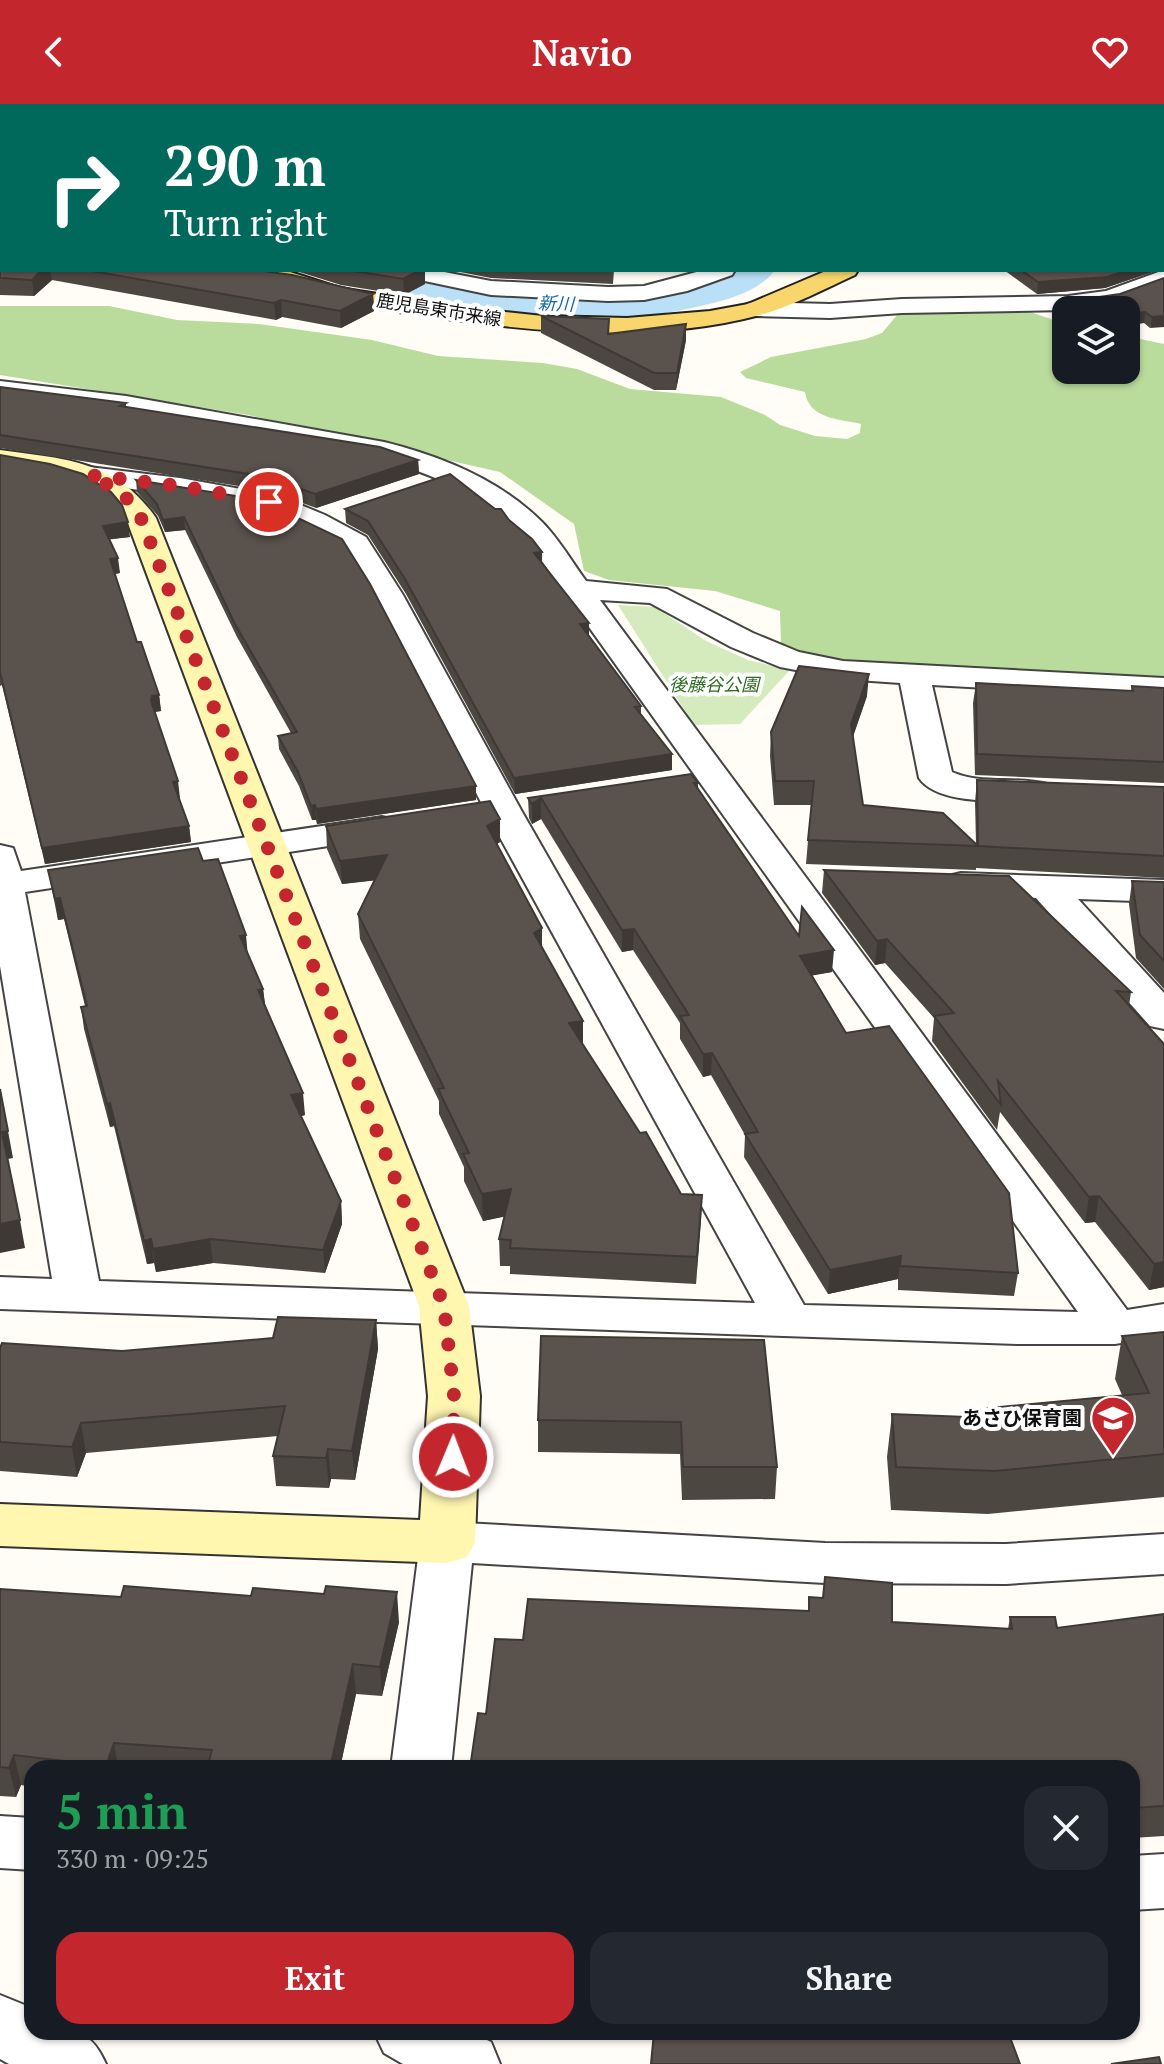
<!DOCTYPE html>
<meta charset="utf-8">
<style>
body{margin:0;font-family:"PT Serif","Noto Sans JP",serif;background:#242831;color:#f1f3f6;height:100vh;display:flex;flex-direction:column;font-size:30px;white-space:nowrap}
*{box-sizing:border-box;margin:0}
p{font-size:26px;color:#9ea1a6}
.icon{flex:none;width:44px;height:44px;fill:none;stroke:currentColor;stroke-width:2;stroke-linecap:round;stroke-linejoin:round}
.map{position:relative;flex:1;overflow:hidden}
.side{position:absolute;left:24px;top:1656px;width:1116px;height:280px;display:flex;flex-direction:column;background:#171b24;border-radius:24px;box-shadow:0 2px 6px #0004}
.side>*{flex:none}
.banner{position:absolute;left:0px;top:0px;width:1164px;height:168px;box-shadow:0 2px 6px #0004;background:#00695c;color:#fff;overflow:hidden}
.tools{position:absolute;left:1052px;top:192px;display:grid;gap:16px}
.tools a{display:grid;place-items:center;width:88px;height:88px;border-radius:16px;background:#171b24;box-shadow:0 2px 6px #0004;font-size:40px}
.pin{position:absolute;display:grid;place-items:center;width:68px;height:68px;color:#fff;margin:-34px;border:4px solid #fff;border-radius:50%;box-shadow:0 2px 8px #0007}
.me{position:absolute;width:88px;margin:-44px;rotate:1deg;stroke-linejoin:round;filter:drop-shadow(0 0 6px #0008)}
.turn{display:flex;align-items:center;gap:28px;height:168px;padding:0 32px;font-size:36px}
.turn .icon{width:104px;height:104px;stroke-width:2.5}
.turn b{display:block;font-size:56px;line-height:68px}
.round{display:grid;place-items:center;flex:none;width:84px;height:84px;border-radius:24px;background:#242831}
.headline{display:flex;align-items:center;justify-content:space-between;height:136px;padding:0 32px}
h1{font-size:48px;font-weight:600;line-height:60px;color:#1e9e55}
.cta{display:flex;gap:16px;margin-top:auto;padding:16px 32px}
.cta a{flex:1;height:92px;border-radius:24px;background:#c4262e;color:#fff;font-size:32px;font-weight:600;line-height:92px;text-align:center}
.cta a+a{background:#242831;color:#f1f3f6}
header{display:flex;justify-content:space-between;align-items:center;height:104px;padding:0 32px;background:#c4262e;color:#fff;font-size:36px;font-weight:600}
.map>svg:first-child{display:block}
.green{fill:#d5ebbd}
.forest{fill:#b9dc9c}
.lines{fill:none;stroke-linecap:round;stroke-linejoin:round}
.river{fill:#b9e0f7;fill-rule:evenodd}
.street-casing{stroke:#444;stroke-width:4}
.secondary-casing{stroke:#333;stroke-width:4}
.primary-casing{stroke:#222;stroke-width:4}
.highway-casing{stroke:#222;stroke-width:4}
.street{fill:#fff;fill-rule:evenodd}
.secondary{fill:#fff6b0;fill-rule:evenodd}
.primary{fill:#f9d66b;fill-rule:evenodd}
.highway{fill:#f5a25d;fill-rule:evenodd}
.wall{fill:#4d4742}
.shaded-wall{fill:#3f3936}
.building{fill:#5a524d;stroke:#3f3936;stroke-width:2}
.route{stroke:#c4262e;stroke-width:14;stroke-dasharray:0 25.2}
.labels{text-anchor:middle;stroke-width:8;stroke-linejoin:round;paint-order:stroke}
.far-water-label{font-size:18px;font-style:italic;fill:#1768a6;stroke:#fff}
.far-street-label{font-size:18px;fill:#111;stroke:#fff}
.far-park-label{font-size:18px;font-style:italic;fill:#2f6b1f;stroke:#fff}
.poi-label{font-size:20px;font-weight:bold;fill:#111;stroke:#fff;text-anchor:end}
</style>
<header><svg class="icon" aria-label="back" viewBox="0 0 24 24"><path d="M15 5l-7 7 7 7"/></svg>Navio<svg class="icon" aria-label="heart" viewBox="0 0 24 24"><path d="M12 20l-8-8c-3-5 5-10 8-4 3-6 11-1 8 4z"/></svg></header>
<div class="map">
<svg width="1164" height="1960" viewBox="0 0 1164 1960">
<rect width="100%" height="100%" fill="#fffdf5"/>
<!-- green -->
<path class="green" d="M 618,501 L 655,503 L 706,537 L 748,556 L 790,566 L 740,620 L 694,621 Z"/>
<!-- forest -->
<path class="forest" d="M 306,0 L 806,0 L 829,2 L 374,2 Z
M 0,202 L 109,202 L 177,216 L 259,220 L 372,236 L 438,252 L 543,259 L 577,265 L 630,285 L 721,293 L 765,311 L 780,321 L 815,332 L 847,335 L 860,329 L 861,320 C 839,315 809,315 805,288 L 746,274 L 740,268 L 771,253 L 866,235 L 882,229 L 898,210 L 1024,206 L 1066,220 L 1066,266 L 1126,266 L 1126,232 L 1164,240 L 1164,576 L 840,558 L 781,541 L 780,507 L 715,487 L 609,476 L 584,467 L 574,420 L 500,368 L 248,311 L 0,271 Z"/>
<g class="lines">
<!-- river -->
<path class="river" d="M 0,29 L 2,29 L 2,53 L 0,53 Z
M 1162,88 L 1164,88 L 1164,115 L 1162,115 Z
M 335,166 L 411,166 L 483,180 L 574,187 L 661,182 L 689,176 L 713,166 L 775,166 C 761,186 729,196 705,201 C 584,231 460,211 342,176 Z"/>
<!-- street casing -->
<g class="street-casing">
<path id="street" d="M 1024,0 L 1046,0 L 1048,2 L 1026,2 Z
M 1162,22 L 1164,22 L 1164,32 L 1162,32 Z
M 390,166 L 434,166 L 491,177 L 608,183 L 644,182 L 704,166 L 735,166 L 732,171 L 687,187 L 644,196 L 608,197 L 491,191 L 401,172 Z
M 1164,166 L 1164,181 L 1118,198 L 1068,206 L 902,209 L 830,214 L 755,212 L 747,210 L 744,205 L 747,200 L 755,198 L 830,200 L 902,195 L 1068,192 L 1106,187 Z
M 0,277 L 126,292 L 384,338 C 441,352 500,376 542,418 C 559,435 572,458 586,477 L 667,485 L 753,529 L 799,548 L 843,557 L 1164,574 L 1164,594 L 932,581 L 952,668 C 981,681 1016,672 1047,680 L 1052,687 L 1047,694 L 1035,697 C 1004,696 938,702 919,674 L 900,579 L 843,575 L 780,563 L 731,543 L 650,499 L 600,496 L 1127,1206 L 1164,1200 L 1164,1232 L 1115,1240 L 1017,1240 L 0,1205 L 0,1173 L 52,1175 L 0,862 L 0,741 L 13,744 L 21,767 L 382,713 L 395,716 L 400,724 L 395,732 L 25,788 L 99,1177 L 755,1199 L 485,706 L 373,491 L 345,445 L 262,405 L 80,377 L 76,371 L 80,365 L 89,363 L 180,374 L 279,392 L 325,411 L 366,433 L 403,491 L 521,706 L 804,1201 L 1078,1208 L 524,432 C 445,357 351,348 248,329 C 166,314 83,301 0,291 Z
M 961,769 L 1164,776 L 1164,798 L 1078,795 L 1164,889 L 1164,925 L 1150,922 L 1036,794 L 948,788 L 943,780 L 948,772 Z
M 447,1418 L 825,1439 L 1006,1440 L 1164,1430 L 1164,1470 L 1006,1480 L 825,1479 L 472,1459 L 451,1664 L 391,1664 L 420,1438 L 428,1424 Z
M 0,1712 L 32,1714 L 32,1766 L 0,1764 Z
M 1164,1750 L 1164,1804 L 1132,1806 L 1132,1752 Z
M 0,1891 L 32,1904 L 32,1928 C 71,1928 88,1920 106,1960 L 9,1960 L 0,1955 Z
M 374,1928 L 471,1928 L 491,1938 L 500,1960 L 403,1960 L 384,1949 Z"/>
</g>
<!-- secondary casing -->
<g class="secondary-casing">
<path id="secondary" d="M 0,346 C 65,355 116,356 156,414 L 469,1202 L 480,1292 L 475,1438 L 467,1453 L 447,1459 L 0,1442 L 0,1400 L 420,1416 L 428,1292 L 419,1202 L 126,414 C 98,372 46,369 0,362 Z"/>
</g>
<!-- primary casing -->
<g class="primary-casing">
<path id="primary" d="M 0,54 L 2,54 L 2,66 L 0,66 Z
M 1162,106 L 1164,106 L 1164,118 L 1162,118 Z
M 254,166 L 284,166 L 340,184 L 460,203 L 543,212 L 627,214 L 710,207 L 748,200 L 828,166 L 858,166 L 855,171 C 824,185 793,202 760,211 C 653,239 541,229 434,213 C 373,205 314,195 257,171 Z"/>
</g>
<!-- highway casing -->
<g class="highway-casing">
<path id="highway" d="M 6,0 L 32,0 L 5,2 Z
M 50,0 L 114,0 L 49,2 Z
M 190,0 L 271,0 L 272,2 L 191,2 Z
M 1162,58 L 1164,58 L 1164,70 L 1162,70 Z"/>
</g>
<!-- street -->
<use href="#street" class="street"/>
<!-- secondary -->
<use href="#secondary" class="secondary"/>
<!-- primary -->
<use href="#primary" class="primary"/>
<!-- highway -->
<use href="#highway" class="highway"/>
</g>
<!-- wall -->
<path class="wall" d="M 854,0 L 923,0 L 908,2 L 854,2 Z
M 1058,0 L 1164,0 L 1164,19 L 1162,19 L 1162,2 L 1064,2 Z
M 0,156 L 2,166 L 256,166 L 373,190 L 374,207 L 341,224 L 282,213 L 276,216 L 52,176 L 34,192 L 0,191 Z
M 293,166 L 425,166 L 425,180 L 404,191 L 341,181 Z
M 450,166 L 614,166 L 613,180 L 491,174 Z
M 1004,166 L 1158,166 L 1105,184 L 1037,190 Z
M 1164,174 L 1150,224 L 1144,219 L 1126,221 L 1126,206 L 1066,206 L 1066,211 L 1063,209 L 1064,198 L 1120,190 Z
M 541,212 L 609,215 L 609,230 L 686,220 L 686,236 L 676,286 L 654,286 L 541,229 Z
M 0,283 L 126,299 L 126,303 L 418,356 L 419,370 L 316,404 L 270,387 L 0,344 Z
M 0,351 L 130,433 L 109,435 L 120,469 L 115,470 L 137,538 L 159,591 L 161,607 L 155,608 L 179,694 L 189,722 L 191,738 L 45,760 L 2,581 L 0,582 Z
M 136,376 L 260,396 L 476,682 L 476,696 L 317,720 L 316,716 L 312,716 L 299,682 L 279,645 L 278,632 L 291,629 L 237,533 L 185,426 L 165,428 L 158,412 L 137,388 Z
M 345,405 L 509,416 L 542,459 L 589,532 L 641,602 L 641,610 L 672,666 L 515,690 L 406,490 L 368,431 L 346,419 Z
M 976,579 L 1131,587 L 1132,582 L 1164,584 L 1164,679 L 975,671 L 973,599 Z
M 867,592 L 853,633 L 863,701 L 976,739 L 975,698 L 977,676 L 1164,683 L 1164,774 L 976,764 L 976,766 L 806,760 L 811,701 L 774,701 L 770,652 L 771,628 Z
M 698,679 L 698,685 L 799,832 L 832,868 L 812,871 L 846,929 L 1018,1169 L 1014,1192 L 898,1186 L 898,1175 L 828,1190 L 744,1053 L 745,1031 L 711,971 L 703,973 L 680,935 L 680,919 L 633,846 L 622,848 L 541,715 L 532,720 L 529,714 L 528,694 Z
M 500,715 L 500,738 L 497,740 L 583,941 L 640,1029 L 681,1090 L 702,1091 L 696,1180 L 510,1170 L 510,1162 L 500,1162 L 499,1135 L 505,1112 L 483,1117 L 464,1077 L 464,1063 L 439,1010 L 439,997 L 360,835 L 358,810 L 375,776 L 342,780 L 327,745 L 326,722 Z
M 203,757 L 263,885 L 265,901 L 305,1011 L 301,1012 L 341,1097 L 342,1120 L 325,1169 L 213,1159 L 156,1168 L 154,1159 L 147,1160 L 114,1022 L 110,1023 L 84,925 L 81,903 L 85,902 L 64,815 L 58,816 L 48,766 Z
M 824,766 L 1131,888 L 1129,902 L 1164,1183 L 1149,1186 L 1095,1118 L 1085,1119 L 1000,1008 L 997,1026 L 932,937 L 934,914 L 885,859 L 875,861 L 822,789 Z
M 1132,777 L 1164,778 L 1164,885 L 1136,854 L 1129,800 Z
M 376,1216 L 378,1245 L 355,1376 L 331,1375 L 329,1384 L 276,1382 L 273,1352 L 278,1332 L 86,1349 L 77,1373 L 0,1367 L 0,1244 L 122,1247 L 273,1234 Z
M 1164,1228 L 1164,1393 L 988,1410 L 891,1406 L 887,1353 L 892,1310 L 987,1314 L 988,1304 L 1122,1291 L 1115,1275 L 1122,1232 Z
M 541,1232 L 777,1363 L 775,1395 L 682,1396 L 680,1350 L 538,1348 L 538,1316 Z
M 0,1485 L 399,1518 L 382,1592 L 356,1590 L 340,1664 L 32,1664 L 32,1683 L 21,1681 L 16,1693 L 0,1692 Z
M 1164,1510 L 1164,1732 L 1132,1734 L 1132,1664 L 486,1610 L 523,1536 L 892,1518 L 1008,1525 L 1010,1513 L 1057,1524 Z"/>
<!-- shaded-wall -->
<path class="shaded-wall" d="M 897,0 L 923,0 L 897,2 Z
M 42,166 L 50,166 L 52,176 L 34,192 L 32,176 Z
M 420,166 L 425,166 L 425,180 L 404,191 L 403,175 Z
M 1128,166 L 1158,166 L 1105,184 L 1037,190 L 1038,178 Z
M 373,190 L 374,207 L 341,224 L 340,207 Z
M 281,196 L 282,213 L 276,216 L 274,199 Z
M 1093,202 L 1092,206 L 1072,206 L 1072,203 Z
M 1145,208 L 1144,219 L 1126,221 L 1126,210 Z
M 1164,212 L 1164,223 L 1150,224 L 1152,213 Z
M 686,220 L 686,236 L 676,286 L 677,269 Z
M 418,356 L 419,370 L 316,404 L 315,390 Z
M 184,413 L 185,426 L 165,428 L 163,416 Z
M 128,418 L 130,433 L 105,436 L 103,422 Z
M 542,448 L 542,462 L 534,449 Z
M 118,454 L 120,469 L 112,470 L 110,455 Z
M 589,519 L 589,534 L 580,520 Z
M 869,570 L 867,592 L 849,643 L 851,620 Z
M 159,591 L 161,607 L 153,608 L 152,592 Z
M 672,650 L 672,666 L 515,690 L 514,674 Z
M 178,677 L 180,694 L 175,694 L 173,678 Z
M 476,682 L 476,696 L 317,720 L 316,705 Z
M 541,694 L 541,715 L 532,720 L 532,700 Z
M 315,701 L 316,716 L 312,716 L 311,702 Z
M 500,715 L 500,738 L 488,745 L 487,722 Z
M 189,722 L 191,738 L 45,760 L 42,744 Z
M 387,751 L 388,775 L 342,780 L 340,757 Z
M 60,794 L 64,815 L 58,816 L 55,795 Z
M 542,824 L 542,849 L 534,829 Z
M 634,825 L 633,846 L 622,848 L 622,826 Z
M 246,831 L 248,853 L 240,832 Z
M 887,835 L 885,859 L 875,861 L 877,837 Z
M 834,846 L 832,868 L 799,874 L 800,852 Z
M 263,885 L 266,907 L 258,886 Z
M 583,917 L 583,942 L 569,919 Z
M 712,949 L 711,971 L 703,973 L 703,950 Z
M 303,989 L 305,1011 L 293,1014 L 291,991 Z
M 110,999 L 114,1022 L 110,1023 L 107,1000 Z
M 8,1027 L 13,1054 L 8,1055 L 2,1028 Z
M 511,1085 L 512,1111 L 483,1117 L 482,1090 Z
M 702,1091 L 701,1117 L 696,1180 L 697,1153 Z
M 1099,1092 L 1095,1118 L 1085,1119 L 1089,1093 Z
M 341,1097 L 342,1120 L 325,1169 L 323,1146 Z
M 20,1116 L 25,1144 L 0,1149 L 0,1120 Z
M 151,1135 L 154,1159 L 147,1160 L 144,1137 Z
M 210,1135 L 213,1159 L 156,1168 L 153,1145 Z
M 901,1152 L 898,1175 L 828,1190 L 830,1166 Z
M 1164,1158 L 1164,1183 L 1149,1186 L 1154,1160 Z
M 376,1216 L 378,1245 L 355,1376 L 352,1347 Z
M 81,1319 L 86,1349 L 77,1373 L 72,1343 Z
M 328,1345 L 331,1375 L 329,1384 L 326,1354 Z
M 397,1488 L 399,1518 L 382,1592 L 380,1563 Z
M 353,1560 L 356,1590 L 340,1664 L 330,1664 Z
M 114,1639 L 118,1664 L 106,1664 L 106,1662 Z
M 14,1651 L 21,1681 L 16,1693 L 9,1664 Z"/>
<!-- building -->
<path class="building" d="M 1089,0 L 1164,0 L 1164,10 L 1162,11 L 1162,2 L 1095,2 Z
M 0,68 L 2,68 L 2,147 L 0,140 Z
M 1162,118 L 1164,118 L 1164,154 L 1162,154 Z
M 2,155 L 2,166 L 42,166 L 32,176 L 0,174 L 0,156 Z
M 86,166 L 256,166 L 292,171 L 373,190 L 340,207 L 281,196 L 274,199 Z
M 348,166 L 420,166 L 403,175 Z
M 1021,166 L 1128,166 L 1107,173 L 1038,178 Z
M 1164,174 L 1164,212 L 1152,213 L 1145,208 L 1126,210 L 1126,206 L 1099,206 L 1093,202 L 1072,203 L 1064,198 L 1120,190 Z
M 541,212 L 609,215 L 608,230 L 686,220 L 677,269 L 654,269 Z
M 0,283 L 126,299 L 120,302 L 380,343 L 418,356 L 315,390 L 268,373 L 0,331 Z
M 0,351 L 50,360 L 83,370 L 111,388 L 122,401 L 128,418 L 103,422 L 118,454 L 110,455 L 137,538 L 141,538 L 159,591 L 152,592 L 151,597 L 178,677 L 173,678 L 189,722 L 42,744 L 0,568 Z
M 450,370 L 495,405 L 501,405 L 509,416 L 532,435 L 542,448 L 534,449 L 589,519 L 580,520 L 641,602 L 635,603 L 672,650 L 514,674 L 405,475 L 368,417 L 345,405 Z
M 136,376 L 260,396 L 342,435 L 370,480 L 476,682 L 316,705 L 315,701 L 311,702 L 298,668 L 278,632 L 297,628 L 235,520 L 184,413 L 163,416 L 157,400 Z
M 799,562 L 869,570 L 851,620 L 863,701 L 943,709 L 978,742 L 808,736 L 814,677 L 775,677 L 771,628 Z
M 976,579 L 1133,587 L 1132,582 L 1164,584 L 1164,658 L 977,650 Z
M 691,670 L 698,679 L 694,679 L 799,832 L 802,803 L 834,846 L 800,852 L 846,929 L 889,922 L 1009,1089 L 1018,1169 L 900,1162 L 901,1152 L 830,1166 L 745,1030 L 758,1028 L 712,949 L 703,950 L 680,912 L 689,911 L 634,825 L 622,826 L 541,694 L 532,700 L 528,694 Z
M 977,676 L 1164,683 L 1164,752 L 978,742 Z
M 490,697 L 500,715 L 487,722 L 542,824 L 534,829 L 583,917 L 569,919 L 640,1029 L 646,1028 L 681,1090 L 702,1091 L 697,1153 L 510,1144 L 511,1136 L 499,1135 L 511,1085 L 482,1090 L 463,1050 L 469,1049 L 438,985 L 444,984 L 358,810 L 387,751 L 340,757 L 326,722 Z
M 198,744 L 203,757 L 218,755 L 246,831 L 240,832 L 263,885 L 258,886 L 303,989 L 291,991 L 341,1097 L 323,1146 L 210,1135 L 153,1145 L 151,1135 L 144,1137 L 110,999 L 107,1000 L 81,903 L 87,902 L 60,794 L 55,795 L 48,766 Z
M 824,766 L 1009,772 L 1131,888 L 1116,887 L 1164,940 L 1164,1158 L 1154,1160 L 1099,1092 L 1089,1093 L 998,977 L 1001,1001 L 934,912 L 954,909 L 887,835 L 877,837 Z
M 1132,777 L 1164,778 L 1164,857 L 1140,831 Z
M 0,985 L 8,1027 L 2,1028 L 20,1116 L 0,1120 Z
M 278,1213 L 376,1216 L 352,1347 L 328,1345 L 326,1354 L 273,1352 L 285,1302 L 81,1319 L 72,1343 L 0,1338 L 0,1244 L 2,1239 L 122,1247 L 273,1234 Z
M 1164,1228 L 1164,1350 L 995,1367 L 896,1363 L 892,1310 L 992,1314 L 988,1304 L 1149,1289 L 1122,1232 Z
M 541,1232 L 764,1236 L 777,1363 L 683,1363 L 681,1318 L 538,1316 Z
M 825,1473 L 892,1479 L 892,1518 L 1012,1525 L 1010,1513 L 1055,1513 L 1057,1524 L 1164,1510 L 1164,1702 L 1132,1704 L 1132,1664 L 470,1664 L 478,1609 L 486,1610 L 495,1535 L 523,1536 L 528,1495 L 809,1507 L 809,1493 L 823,1494 Z
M 124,1482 L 251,1492 L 253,1484 L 324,1490 L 326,1482 L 397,1488 L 380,1563 L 353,1560 L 330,1664 L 207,1664 L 212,1646 L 114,1639 L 106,1662 L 14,1651 L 9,1664 L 0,1663 L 0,1485 L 121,1493 Z
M 654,1928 L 1008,1928 L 1020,1960 L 651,1960 Z
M 1159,1953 L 1161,1960 L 1111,1960 Z"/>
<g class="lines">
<!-- route -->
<path class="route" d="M 269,398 L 180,382 L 89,371 C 113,383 128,390 141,414 L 444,1202 L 454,1292 L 453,1353"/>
</g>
<!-- icons -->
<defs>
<g id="school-pin" transform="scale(2.3)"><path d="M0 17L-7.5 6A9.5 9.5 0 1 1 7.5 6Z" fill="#c4262e" stroke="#fff"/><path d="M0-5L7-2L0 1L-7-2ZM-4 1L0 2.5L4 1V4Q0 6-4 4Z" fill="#fff"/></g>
</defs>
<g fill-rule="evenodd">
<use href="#school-pin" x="1113" y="1314"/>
</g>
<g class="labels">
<!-- far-water labels -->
<g class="far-water-label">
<text transform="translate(556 200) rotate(2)" y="6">新川</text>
</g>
<!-- far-street labels -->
<g class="far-street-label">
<text transform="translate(439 206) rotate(9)" y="6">鹿児島東市来線</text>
</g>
<!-- far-park labels -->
<g class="far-park-label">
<text x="714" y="587">後藤谷公園</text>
</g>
<!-- poi labels -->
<g class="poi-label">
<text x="1082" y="1321">あさひ保育園</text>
</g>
</g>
</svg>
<div class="tools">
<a><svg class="icon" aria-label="layers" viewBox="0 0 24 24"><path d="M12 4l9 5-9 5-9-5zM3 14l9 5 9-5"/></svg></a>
</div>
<div class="pin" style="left:269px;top:398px;background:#d93025"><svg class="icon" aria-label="arrive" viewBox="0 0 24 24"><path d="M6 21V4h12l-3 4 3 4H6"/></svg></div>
<svg class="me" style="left:453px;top:1353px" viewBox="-20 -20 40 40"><circle r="17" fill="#c4262e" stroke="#fff" stroke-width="3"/><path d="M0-11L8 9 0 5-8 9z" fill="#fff"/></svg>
<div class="banner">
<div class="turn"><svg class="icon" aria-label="right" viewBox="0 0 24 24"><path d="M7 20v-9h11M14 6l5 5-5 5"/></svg><div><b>290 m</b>Turn right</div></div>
</div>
<section class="side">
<div class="headline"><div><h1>5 min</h1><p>330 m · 09:25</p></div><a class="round"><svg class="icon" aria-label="close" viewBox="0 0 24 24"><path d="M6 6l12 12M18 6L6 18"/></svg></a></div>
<div class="cta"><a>Exit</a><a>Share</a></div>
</section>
</div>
